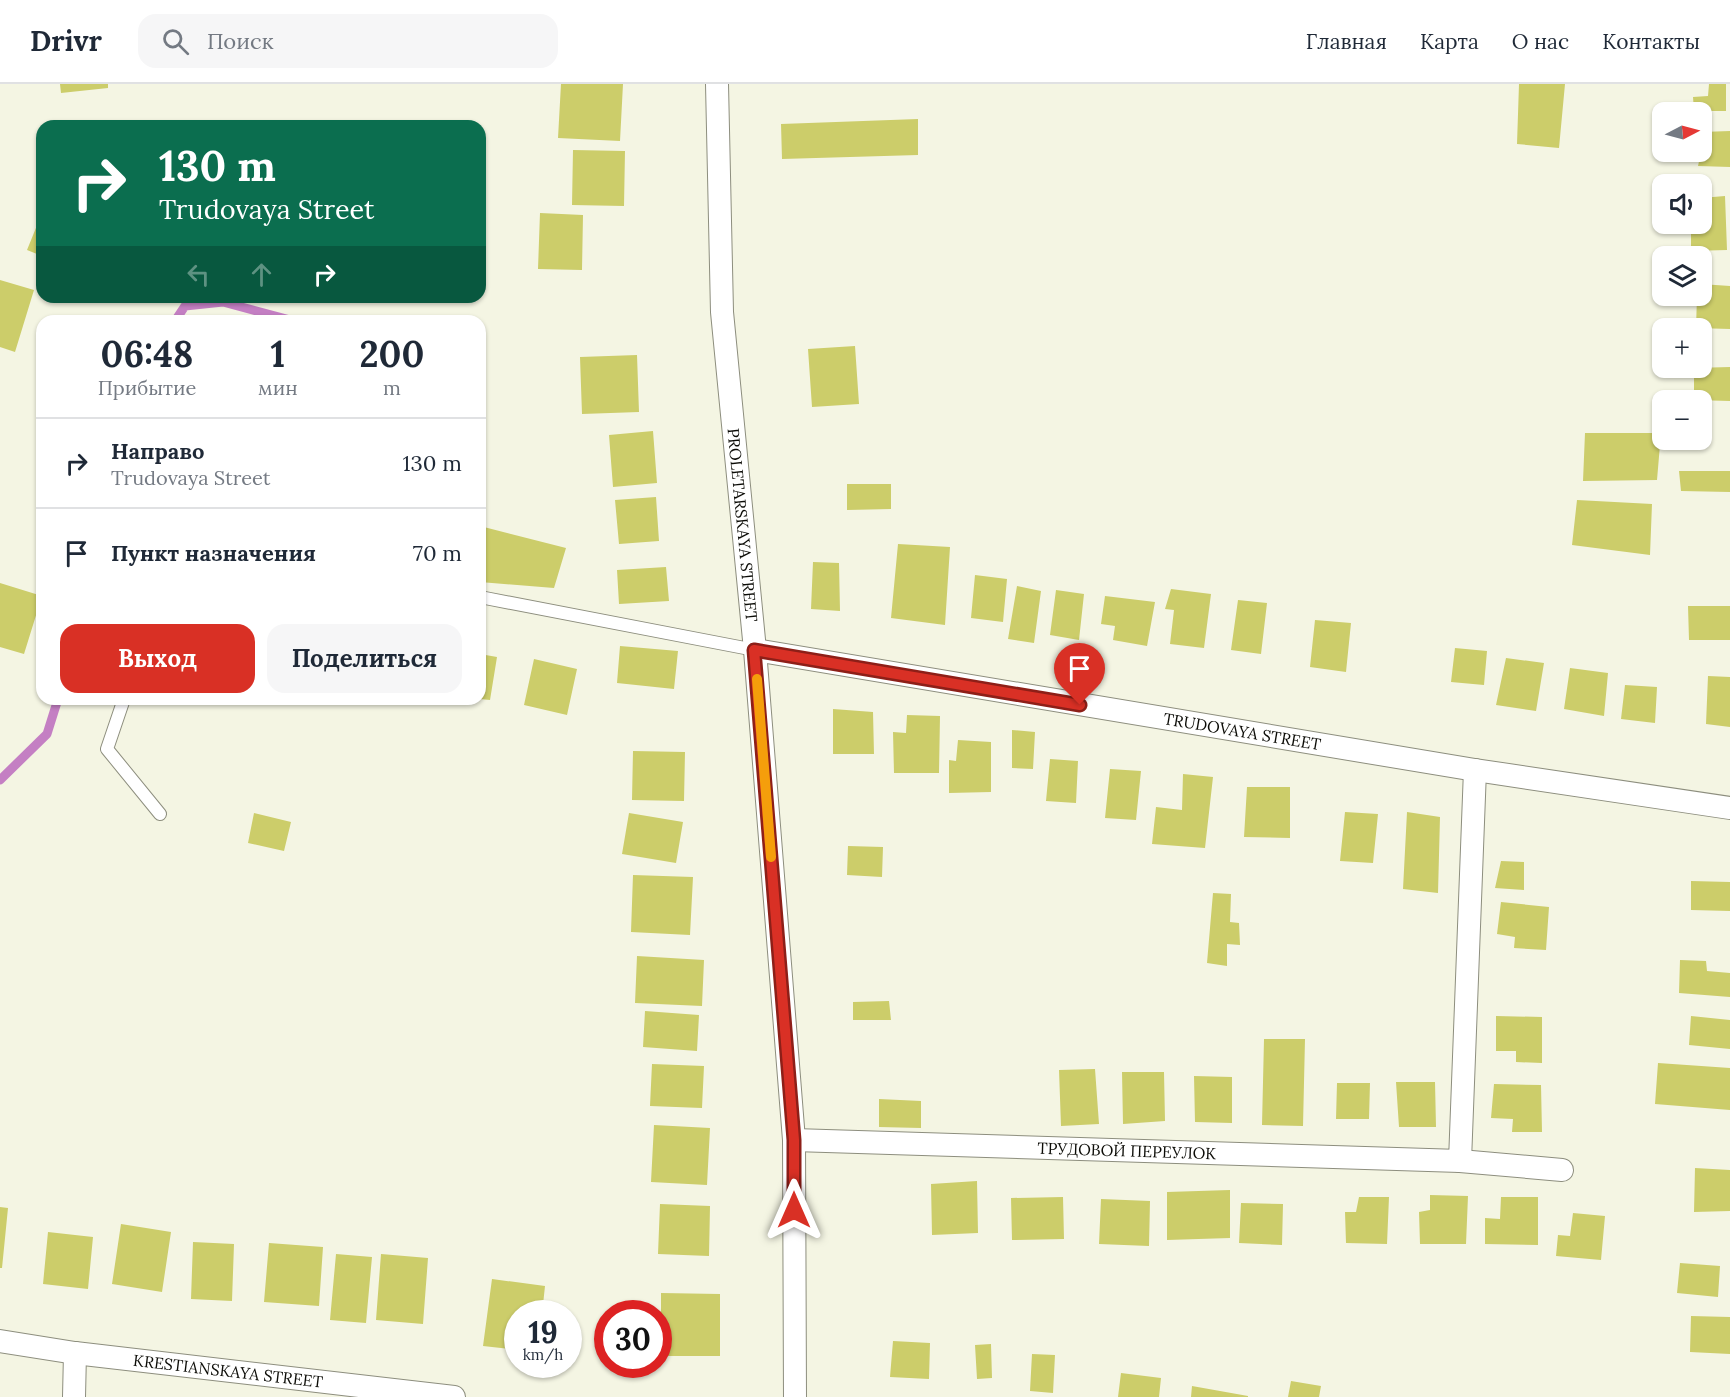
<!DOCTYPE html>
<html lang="ru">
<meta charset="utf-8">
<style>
body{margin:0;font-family:Lora,serif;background:#f6f6f7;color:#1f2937;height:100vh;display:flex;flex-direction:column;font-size:22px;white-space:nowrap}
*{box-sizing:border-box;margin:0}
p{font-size:20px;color:#747a83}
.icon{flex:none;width:33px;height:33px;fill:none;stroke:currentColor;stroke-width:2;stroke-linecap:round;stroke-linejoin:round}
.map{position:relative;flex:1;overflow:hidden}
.drawer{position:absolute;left:36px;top:231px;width:450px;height:390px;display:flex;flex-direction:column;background:#fff;border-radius:18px;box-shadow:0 2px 4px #0004}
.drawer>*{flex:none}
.top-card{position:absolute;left:36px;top:36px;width:450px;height:183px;border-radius:18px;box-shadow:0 2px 4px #0004;background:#0b6e4f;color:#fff;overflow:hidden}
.needle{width:39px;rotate:84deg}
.fabs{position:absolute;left:1652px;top:18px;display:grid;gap:12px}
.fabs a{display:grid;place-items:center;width:60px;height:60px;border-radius:12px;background:#fff;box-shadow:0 2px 4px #0004;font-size:30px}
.speed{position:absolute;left:504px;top:1216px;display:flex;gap:12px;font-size:30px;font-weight:700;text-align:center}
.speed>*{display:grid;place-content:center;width:78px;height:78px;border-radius:50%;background:#fff;box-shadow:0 2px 4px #0004;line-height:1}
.speed small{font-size:15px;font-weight:400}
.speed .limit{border:9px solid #d22;background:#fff;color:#111}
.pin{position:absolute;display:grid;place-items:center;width:51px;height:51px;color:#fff;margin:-62px -26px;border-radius:50% 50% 50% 0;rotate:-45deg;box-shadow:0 0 6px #0007}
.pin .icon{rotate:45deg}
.me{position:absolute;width:66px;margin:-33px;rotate:0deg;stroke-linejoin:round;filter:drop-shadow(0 0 4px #0008)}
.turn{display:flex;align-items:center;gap:21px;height:126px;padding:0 24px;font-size:27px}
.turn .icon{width:78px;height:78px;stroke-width:2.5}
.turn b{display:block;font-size:42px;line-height:51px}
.lanes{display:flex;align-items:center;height:57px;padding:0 24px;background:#0003;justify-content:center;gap:30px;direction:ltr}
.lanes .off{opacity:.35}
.eta{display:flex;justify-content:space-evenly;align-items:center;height:102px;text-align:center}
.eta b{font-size:36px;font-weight:700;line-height:42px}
.button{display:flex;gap:12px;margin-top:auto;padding:12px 24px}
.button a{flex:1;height:69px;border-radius:18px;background:#d93025;color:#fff;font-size:24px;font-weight:700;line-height:69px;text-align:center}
.button a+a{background:#f6f6f7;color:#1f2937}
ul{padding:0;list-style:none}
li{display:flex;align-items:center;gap:18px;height:90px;padding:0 24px;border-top:2px solid #e0e1e3}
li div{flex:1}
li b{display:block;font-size:22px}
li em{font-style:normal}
header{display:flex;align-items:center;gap:36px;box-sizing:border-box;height:84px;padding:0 30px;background:#fff;border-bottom:2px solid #e0e1e3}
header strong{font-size:28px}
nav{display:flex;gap:33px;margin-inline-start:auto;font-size:21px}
.search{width:420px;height:54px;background:#f6f6f7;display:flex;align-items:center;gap:15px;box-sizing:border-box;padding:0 21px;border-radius:18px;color:#747a83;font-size:22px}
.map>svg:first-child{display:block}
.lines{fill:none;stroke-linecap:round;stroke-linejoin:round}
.stream{stroke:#c47fc3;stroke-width:9}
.building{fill:#cccd6a}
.service-casing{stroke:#8d8e7e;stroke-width:14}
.minor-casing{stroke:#8d8e7e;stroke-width:24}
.service{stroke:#fff;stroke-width:12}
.minor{stroke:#fff;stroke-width:22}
.route-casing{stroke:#8d1f18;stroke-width:15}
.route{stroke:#d93025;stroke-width:10}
.slow{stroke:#f59e0b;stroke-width:10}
.labels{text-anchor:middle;stroke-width:4.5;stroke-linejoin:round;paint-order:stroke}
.street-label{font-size:16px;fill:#0c0c07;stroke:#fff}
</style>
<header>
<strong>Drivr</strong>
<div class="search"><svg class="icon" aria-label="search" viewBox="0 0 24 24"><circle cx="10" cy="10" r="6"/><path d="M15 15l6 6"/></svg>Поиск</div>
<nav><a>Главная</a><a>Карта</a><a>О нас</a><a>Контакты</a></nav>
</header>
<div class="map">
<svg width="1730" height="1313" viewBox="0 0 1730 1313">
<rect width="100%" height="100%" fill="#f4f5e3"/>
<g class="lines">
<!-- stream -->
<path class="stream" d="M 175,237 L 185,222 L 223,218 L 294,237
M 0,696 L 47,650 L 58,615"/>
</g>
<!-- building -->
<path class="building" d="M 60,0 L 108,0 L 108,4 L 61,9 Z
M 561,0 L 623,0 L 620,57 L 558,54 Z
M 1519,0 L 1565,0 L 1559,64 L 1517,60 Z
M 1709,0 L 1726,0 L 1726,27 L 1694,27 L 1693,13 L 1708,12 Z
M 918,35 L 918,71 L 782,75 L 781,40 Z
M 1730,47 L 1730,83 L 1698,82 L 1701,68 L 1702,48 Z
M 573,66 L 625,67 L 624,122 L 572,121 Z
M 1725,112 L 1727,166 L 1691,167 L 1691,140 L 1701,140 L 1701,114 Z
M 42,129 L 42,172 L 27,166 Z
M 540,129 L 583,131 L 582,186 L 538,185 Z
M 0,196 L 34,206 L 15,268 L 0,263 Z
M 1701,200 L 1730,202 L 1730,245 L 1696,244 L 1697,212 L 1701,212 Z
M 855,262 L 859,320 L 812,323 L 808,265 Z
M 637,271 L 639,328 L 582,330 L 580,273 Z
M 1730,283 L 1730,317 L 1694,316 L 1694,284 Z
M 653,347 L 657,399 L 613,403 L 609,351 Z
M 1585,349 L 1661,349 L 1657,396 L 1583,397 Z
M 1679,387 L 1730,387 L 1730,408 L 1681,407 Z
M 847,400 L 891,400 L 891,425 L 847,426 Z
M 656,413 L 659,457 L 619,460 L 615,416 Z
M 1577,416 L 1652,420 L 1650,471 L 1572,461 Z
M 480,442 L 566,464 L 554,504 L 480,498 Z
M 898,460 L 950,463 L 945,541 L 891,534 Z
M 813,478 L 839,479 L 840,527 L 811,525 Z
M 666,483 L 669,517 L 619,520 L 617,486 Z
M 975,491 L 1007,495 L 1003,538 L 971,534 Z
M 0,499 L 42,512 L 24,570 L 0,563 Z
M 1017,502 L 1041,507 L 1034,559 L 1008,555 Z
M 1171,505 L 1211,510 L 1204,564 L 1170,560 L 1174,526 L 1165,525 Z
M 1056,506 L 1084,510 L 1079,556 L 1050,551 Z
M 1105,512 L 1155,518 L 1147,562 L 1113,556 L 1115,542 L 1101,540 Z
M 1238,516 L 1267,519 L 1261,570 L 1231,566 Z
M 1688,522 L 1730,522 L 1730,556 L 1689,556 Z
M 1315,536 L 1351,539 L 1346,588 L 1310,583 Z
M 620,562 L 678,567 L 674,605 L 617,599 Z
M 1455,564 L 1487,567 L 1484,601 L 1451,598 Z
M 480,570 L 497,573 L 490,616 L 480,615 Z
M 1506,574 L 1544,579 L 1536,627 L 1496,621 Z
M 534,575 L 577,585 L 567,631 L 524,621 Z
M 1570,584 L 1608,589 L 1604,632 L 1564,625 Z
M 1708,592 L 1730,593 L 1730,643 L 1706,640 Z
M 1625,601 L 1657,603 L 1655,639 L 1621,635 Z
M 833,625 L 873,628 L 874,670 L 833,670 Z
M 907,631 L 940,632 L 939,689 L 894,689 L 893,648 L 906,649 Z
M 1012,646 L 1035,648 L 1033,685 L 1012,684 Z
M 958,656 L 991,658 L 991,708 L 949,709 L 949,676 L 956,677 Z
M 633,667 L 685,668 L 684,717 L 632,716 Z
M 1050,675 L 1078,677 L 1076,719 L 1046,717 Z
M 1110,685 L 1141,687 L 1136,736 L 1105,734 Z
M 1183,690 L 1213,693 L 1205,764 L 1152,760 L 1156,723 L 1182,726 Z
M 1247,703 L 1290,703 L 1290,754 L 1244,753 Z
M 1345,728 L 1378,730 L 1373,779 L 1340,777 Z
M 1407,728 L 1440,733 L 1438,809 L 1403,805 Z
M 254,729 L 291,738 L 284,767 L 248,759 Z
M 629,729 L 683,738 L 676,779 L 622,770 Z
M 848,762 L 883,763 L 882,793 L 847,791 Z
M 1501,777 L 1524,778 L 1524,806 L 1495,804 Z
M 633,791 L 693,793 L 690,851 L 631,848 Z
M 1691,797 L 1730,798 L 1730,827 L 1691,826 Z
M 1213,809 L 1231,810 L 1230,838 L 1239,839 L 1240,861 L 1227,860 L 1227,882 L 1207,879 Z
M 1501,818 L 1549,823 L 1546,866 L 1514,864 L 1515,853 L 1497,850 Z
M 637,872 L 704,876 L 702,922 L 635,919 Z
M 1680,876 L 1706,877 L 1707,887 L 1730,889 L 1730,913 L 1679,909 Z
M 889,917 L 891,936 L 853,936 L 853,918 Z
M 645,927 L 699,931 L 697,967 L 643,963 Z
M 1496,932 L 1542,933 L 1542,979 L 1516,978 L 1516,967 L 1496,967 Z
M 1691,932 L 1730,936 L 1730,965 L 1689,961 Z
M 1264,955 L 1305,955 L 1303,1042 L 1262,1041 Z
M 1658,979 L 1730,984 L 1730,1026 L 1655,1020 Z
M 652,980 L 704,982 L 702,1024 L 650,1022 Z
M 1095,985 L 1099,1040 L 1061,1042 L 1059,986 Z
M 1122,988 L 1164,988 L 1165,1037 L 1123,1040 Z
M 1194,992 L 1232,993 L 1232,1039 L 1195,1038 Z
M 1396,998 L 1435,998 L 1436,1043 L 1399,1043 Z
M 1337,999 L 1370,999 L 1369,1035 L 1336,1035 Z
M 1494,1000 L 1541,1001 L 1542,1048 L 1512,1048 L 1513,1035 L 1491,1034 Z
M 879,1015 L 921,1017 L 921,1044 L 879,1043 Z
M 654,1041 L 710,1044 L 707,1101 L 651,1098 Z
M 1695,1084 L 1730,1086 L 1730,1127 L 1694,1128 Z
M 977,1097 L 978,1149 L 932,1151 L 931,1100 Z
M 1230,1106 L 1230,1154 L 1167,1156 L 1167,1108 Z
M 1430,1111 L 1468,1112 L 1466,1160 L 1420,1160 L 1419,1128 L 1430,1126 Z
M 1063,1113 L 1064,1155 L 1012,1156 L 1011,1114 Z
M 1359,1113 L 1389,1113 L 1387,1160 L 1346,1159 L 1345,1128 L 1356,1128 Z
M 1501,1113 L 1538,1113 L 1538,1161 L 1485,1160 L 1485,1134 L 1500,1135 Z
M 1101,1115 L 1150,1117 L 1149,1162 L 1099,1160 Z
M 1241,1119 L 1283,1120 L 1282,1161 L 1239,1159 Z
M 660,1120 L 710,1122 L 709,1172 L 658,1170 Z
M 0,1123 L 8,1124 L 2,1184 L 0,1184 Z
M 1573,1129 L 1605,1132 L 1601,1176 L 1556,1172 L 1558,1151 L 1570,1152 Z
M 121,1140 L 171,1148 L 162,1208 L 112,1200 Z
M 48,1148 L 93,1153 L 88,1205 L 43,1200 Z
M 193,1158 L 234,1160 L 232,1217 L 191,1215 Z
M 269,1159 L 323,1163 L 319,1222 L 264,1218 Z
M 336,1170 L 372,1173 L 366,1239 L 330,1236 Z
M 381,1170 L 428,1174 L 423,1240 L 376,1236 Z
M 1680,1179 L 1720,1182 L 1718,1213 L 1677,1209 Z
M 492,1195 L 545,1202 L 542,1230 L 518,1230 L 518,1266 L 483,1262 Z
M 661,1209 L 720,1210 L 720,1272 L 661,1272 Z
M 1691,1232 L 1730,1233 L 1730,1270 L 1690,1268 Z
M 893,1257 L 930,1259 L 929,1295 L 890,1293 Z
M 991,1260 L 992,1294 L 977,1295 L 975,1261 Z
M 1032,1270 L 1055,1271 L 1053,1309 L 1030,1307 Z
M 1121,1289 L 1161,1294 L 1159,1313 L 1118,1313 Z
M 1291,1297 L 1321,1302 L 1319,1313 L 1288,1313 Z
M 1192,1302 L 1248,1312 L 1248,1313 L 1191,1313 Z"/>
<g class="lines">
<!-- service casing -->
<g class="service-casing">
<path id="service" d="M 480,513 L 755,566
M 124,615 L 107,665 L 160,730"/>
</g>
<!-- minor casing -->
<g class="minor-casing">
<g id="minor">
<path id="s1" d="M 717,0 L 722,228 L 755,566 L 794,1056 L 795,1313"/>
<path id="s2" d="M 755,566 L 1475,686 L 1730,724"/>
<path id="s3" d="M 794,1056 L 1460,1077 L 1475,686"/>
<path d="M 1460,1077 L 1562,1086"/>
<path id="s4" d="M 0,1257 L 75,1269 L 454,1313"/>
<path d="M 74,1313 L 75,1269"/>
</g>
</g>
<!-- service -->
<use href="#service" class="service"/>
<!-- minor -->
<use href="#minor" class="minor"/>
</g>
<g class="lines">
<!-- route casing -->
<g class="route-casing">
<path id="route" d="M 794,1126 L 794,1056 L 754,566 L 1080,621"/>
</g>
<!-- route -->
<use href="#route" class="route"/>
<!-- slow -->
<path class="slow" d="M 757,595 L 771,773"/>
</g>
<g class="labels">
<!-- street labels -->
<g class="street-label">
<text dy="6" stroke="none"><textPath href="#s1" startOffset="442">PROLETARSKAYA STREET</textPath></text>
<text dy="6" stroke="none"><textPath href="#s2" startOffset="494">TRUDOVAYA STREET</textPath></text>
<text dy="6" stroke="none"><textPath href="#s3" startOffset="333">ТРУДОВОЙ ПЕРЕУЛОК</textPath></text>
<text dy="6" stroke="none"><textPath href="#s4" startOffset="230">KRESTIANSKAYA STREET</textPath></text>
</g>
</g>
</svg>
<div class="fabs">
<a><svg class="needle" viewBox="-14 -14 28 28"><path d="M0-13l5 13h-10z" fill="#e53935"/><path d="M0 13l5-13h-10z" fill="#747a83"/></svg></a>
<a><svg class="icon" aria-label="sound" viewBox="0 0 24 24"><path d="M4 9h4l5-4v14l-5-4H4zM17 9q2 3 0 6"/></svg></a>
<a><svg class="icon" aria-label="layers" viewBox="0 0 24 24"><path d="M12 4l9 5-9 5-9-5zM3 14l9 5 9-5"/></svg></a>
<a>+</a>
<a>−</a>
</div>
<div class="speed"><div>19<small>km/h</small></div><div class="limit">30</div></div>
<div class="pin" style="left:1080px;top:621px;background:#d93025"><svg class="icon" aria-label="arrive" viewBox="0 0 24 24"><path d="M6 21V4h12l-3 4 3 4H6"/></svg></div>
<svg class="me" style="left:794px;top:1126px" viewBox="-20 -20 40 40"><path d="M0-17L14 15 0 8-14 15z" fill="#d93025" stroke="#fff" stroke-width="4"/></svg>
<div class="top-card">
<div class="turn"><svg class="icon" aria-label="right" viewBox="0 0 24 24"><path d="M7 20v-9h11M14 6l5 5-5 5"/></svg><div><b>130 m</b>Trudovaya Street</div></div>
<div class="lanes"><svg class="icon off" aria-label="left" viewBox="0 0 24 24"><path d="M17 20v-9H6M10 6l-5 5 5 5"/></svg><svg class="icon off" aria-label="ahead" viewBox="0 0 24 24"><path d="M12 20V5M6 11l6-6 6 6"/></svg><svg class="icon" aria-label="right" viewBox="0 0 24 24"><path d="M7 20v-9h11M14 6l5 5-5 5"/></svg></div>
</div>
<section class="drawer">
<div class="eta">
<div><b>06:48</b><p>Прибытие</p></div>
<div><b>1</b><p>мин</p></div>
<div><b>200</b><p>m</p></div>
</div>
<ul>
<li><svg class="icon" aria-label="right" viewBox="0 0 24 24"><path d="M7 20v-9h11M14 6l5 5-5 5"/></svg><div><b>Направо</b><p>Trudovaya Street</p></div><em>130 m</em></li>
<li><svg class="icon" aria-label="arrive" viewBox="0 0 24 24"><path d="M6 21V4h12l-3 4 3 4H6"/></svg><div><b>Пункт назначения</b></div><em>70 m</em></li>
</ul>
<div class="button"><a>Выход</a><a>Поделиться</a></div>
</section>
</div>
